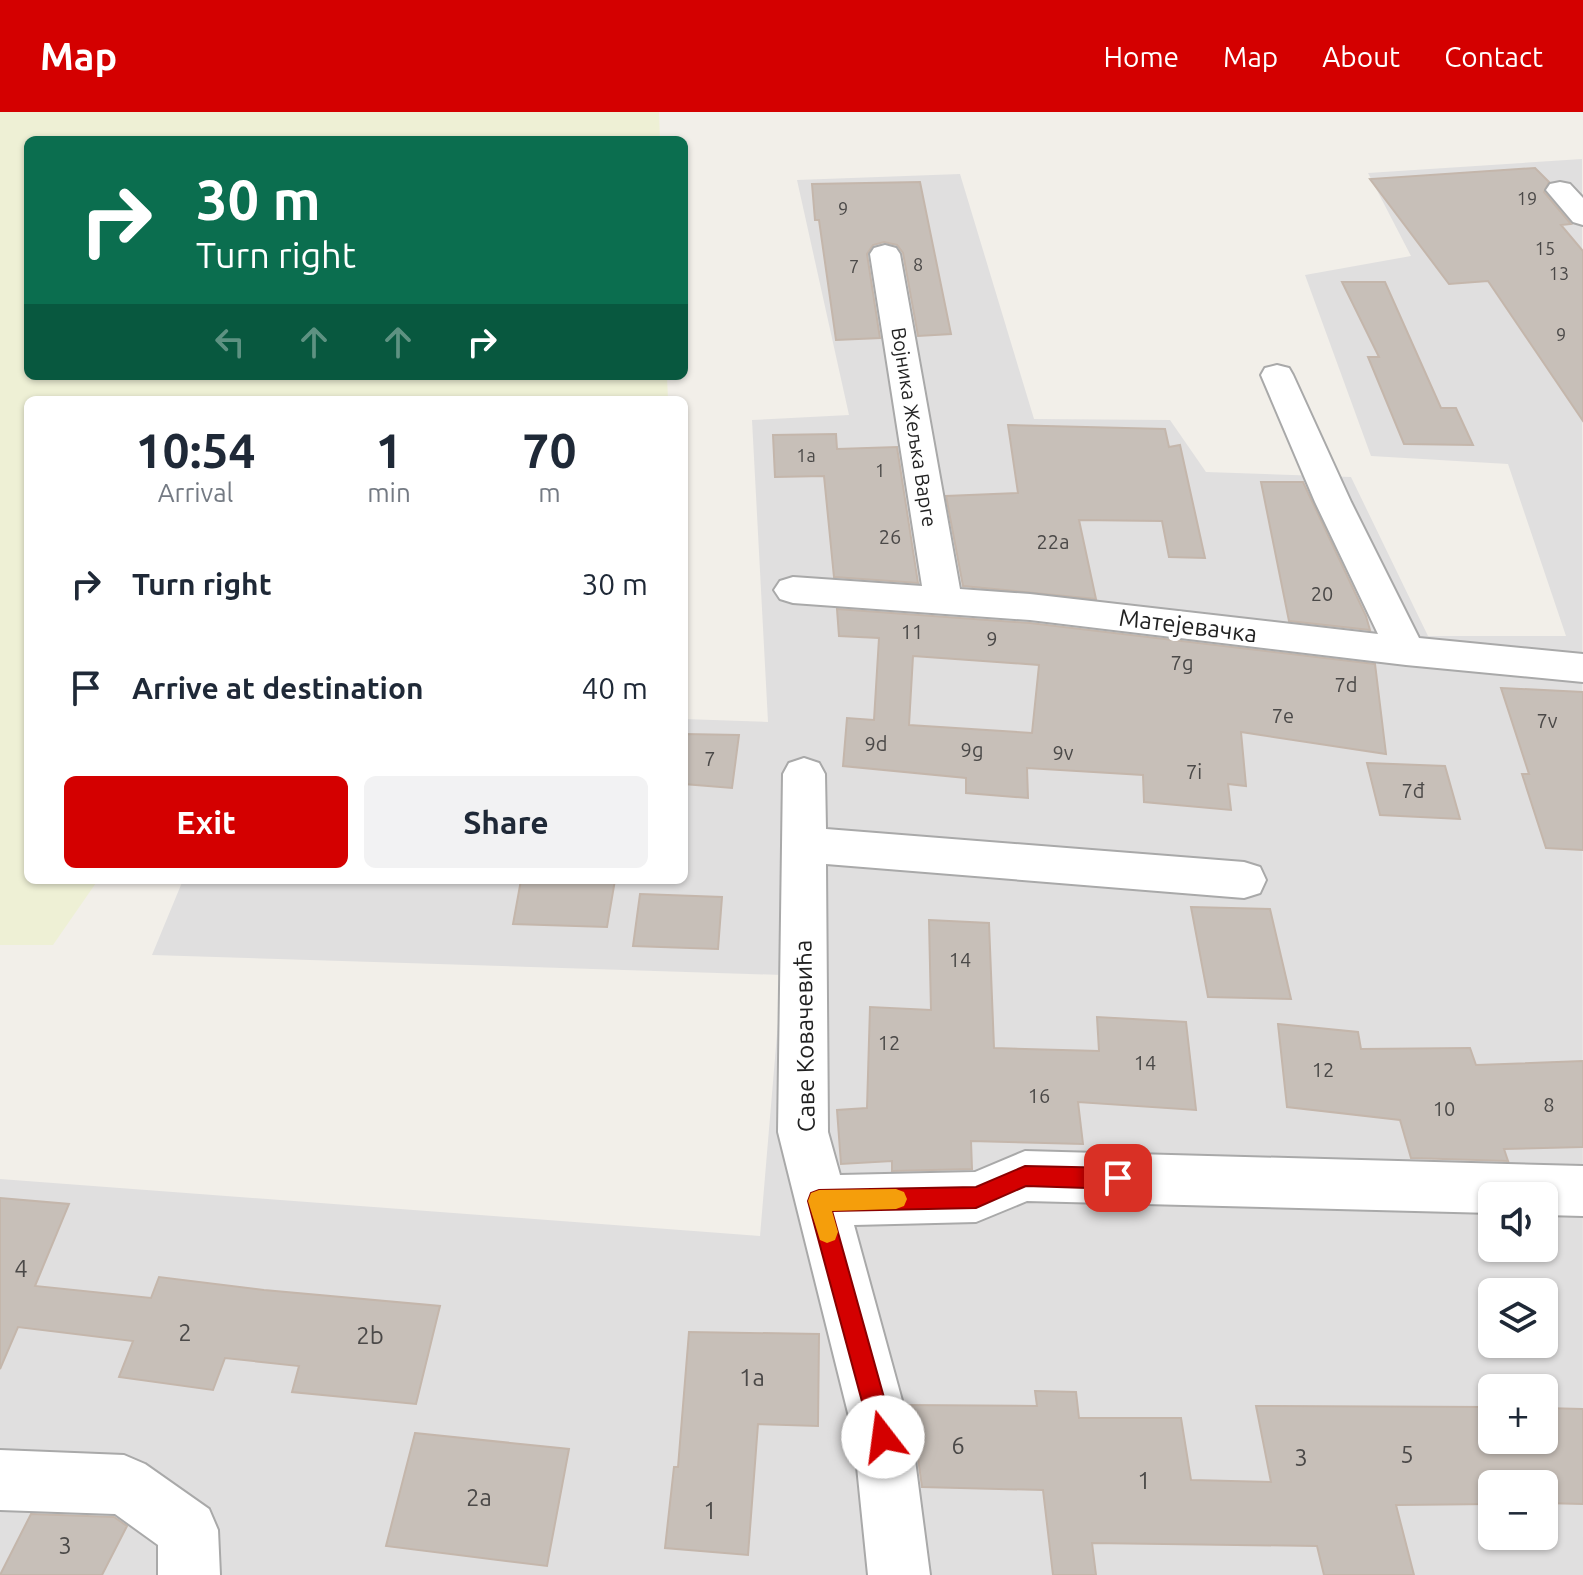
<!DOCTYPE html>
<meta charset="utf-8">
<style>
body{margin:0;font-family:Ubuntu,sans-serif;background:#f2f2f3;color:#1f2937;height:100vh;display:flex;flex-direction:column;font-size:30px;white-space:nowrap}
*{box-sizing:border-box;margin:0}
p{font-size:26px;color:#747a83}
.icon{flex:none;width:44px;height:44px;fill:none;stroke:currentColor;stroke-width:2;stroke-linecap:round;stroke-linejoin:round}
.map{position:relative;flex:1;overflow:hidden}
.panel{position:absolute;left:24px;top:284px;width:664px;height:488px;display:flex;flex-direction:column;background:#fff;border-radius:12px;box-shadow:0 2px 6px #0004}
.panel>*{flex:none}
.hud{position:absolute;left:24px;top:24px;width:664px;height:244px;border-radius:12px;box-shadow:0 2px 6px #0004;background:#0b6e4f;color:#fff;overflow:hidden}
.controls{position:absolute;left:1478px;top:1070px;display:grid;gap:16px}
.controls a{display:grid;place-items:center;width:80px;height:80px;border-radius:12px;background:#fff;box-shadow:0 2px 6px #0004;font-size:40px}
.pin{position:absolute;display:grid;place-items:center;width:68px;height:68px;color:#fff;margin:-34px;border-radius:16px;box-shadow:0 4px 12px #0006}
.me{position:absolute;width:88px;margin:-44px;rotate:345deg;stroke-linejoin:round;filter:drop-shadow(0 0 6px #0008)}
.turn{display:flex;align-items:center;gap:28px;height:168px;padding:0 40px;font-size:36px}
.turn .icon{width:104px;height:104px;stroke-width:2.5}
.turn b{display:block;font-size:56px;line-height:68px}
.lanes{display:flex;align-items:center;height:76px;padding:0 40px;background:#0003;justify-content:center;gap:40px;direction:ltr}
.lanes .off{opacity:.35}
.eta{display:flex;justify-content:space-evenly;align-items:center;height:136px;text-align:center}
.eta b{font-size:48px;font-weight:700;line-height:56px}
.primary-button{display:flex;gap:16px;margin-top:auto;padding:16px 40px}
.primary-button a{flex:1;height:92px;border-radius:12px;background:#d40000;color:#fff;font-size:32px;font-weight:700;line-height:92px;text-align:center}
.primary-button a+a{background:#f2f2f3;color:#1f2937}
ul{padding:0;list-style:none}
li{display:flex;align-items:center;gap:24px;height:104px;padding:0 40px}
li div{flex:1}
li b{display:block;font-size:30px}
li em{font-style:normal}
header{display:flex;align-items:center;gap:48px;box-sizing:border-box;height:112px;padding:0 40px;background:#d40000;color:#fff}
header strong{font-size:38px}
nav{display:flex;gap:44px;margin-inline-start:auto;font-size:28px}
.map>svg:first-child{display:block}
.residential{fill:#e0dfdf;fill-rule:evenodd}
.farmland{fill:#eef0d5}
.building{fill:#c7bfb8;stroke:#c4b6ab;stroke-width:2;fill-rule:evenodd}
.lines{fill:none;stroke-linecap:round;stroke-linejoin:round}
.minor-casing{stroke:#a9a9a9;stroke-width:4}
.minor{fill:#fff;fill-rule:evenodd}
.route{fill:#d40000;stroke:#8a0000;stroke-width:2}
.slow{fill:#f59e0b}
.labels{text-anchor:middle;stroke-width:8;stroke-linejoin:round;paint-order:stroke}
.far-number-label{font-size:18px;fill:#4b4948}
.far-street-label{font-size:20px;fill:#222;stroke:#fff}
.number-label{font-size:20px;fill:#4b4948}
.street-label{font-size:24px;fill:#222;stroke:#fff}
.near-number-label{font-size:24px;fill:#4b4948}
</style>
<header>
<strong>Map</strong>
<nav><a>Home</a><a>Map</a><a>About</a><a>Contact</a></nav>
</header>
<div class="map">
<svg width="1583" height="1463" viewBox="0 0 1583 1463">
<rect width="100%" height="100%" fill="#f2efe9"/>
<!-- residential -->
<path class="residential" d="M 1582,47 L 1583,1463 L 0,1463 L 0,1067 L 760,1124 L 782,863 L 152,843 L 183,768 L 684,768 L 684,607 L 768,610 L 752,308 L 849,303 L 797,68 L 960,62 L 1034,307 L 1170,308 L 1206,360 L 1351,365 L 1428,524 L 1566,524 L 1508,352 L 1371,344 L 1305,163 L 1411,144 L 1368,61 ZM 1492,1084 L 1544,1084 L 1544,1136 L 1492,1136 ZM 1492,1180 L 1544,1180 L 1544,1232 L 1492,1232 ZM 1492,1276 L 1544,1276 L 1544,1328 L 1492,1328 ZM 1492,1372 L 1544,1372 L 1544,1424 L 1492,1424 Z"/>
<!-- farmland -->
<path class="farmland" d="M 0,0 L 659,0 L 660,28 L 28,28 L 28,264 L 667,264 L 668,288 L 28,288 L 28,768 L 98,768 L 53,833 L 0,833 Z"/>
<!-- building -->
<path class="building" d="M 1535,56 L 1549,70 L 1544,80 L 1571,112 L 1561,113 L 1583,139 L 1583,309 L 1488,169 L 1449,172 L 1370,67 Z
M 920,70 L 951,222 L 918,224 L 903,141 L 897,133 L 884,130 L 873,133 L 867,142 L 880,226 L 836,228 L 819,108 L 815,108 L 812,72 Z
M 1342,170 L 1385,170 L 1441,296 L 1456,296 L 1473,333 L 1404,332 L 1368,245 L 1379,245 Z
M 1008,313 L 1165,317 L 1169,335 L 1180,333 L 1205,446 L 1169,445 L 1162,409 L 1079,408 L 1096,487 L 963,474 L 946,384 L 1018,381 Z
M 836,322 L 837,337 L 897,335 L 918,471 L 834,465 L 824,364 L 775,365 L 773,323 Z
M 1261,370 L 1303,370 L 1366,504 L 1370,518 L 1289,509 Z
M 837,497 L 1030,511 L 1375,552 L 1386,642 L 1241,620 L 1246,674 L 1228,672 L 1231,698 L 1144,690 L 1143,663 L 1027,656 L 1028,686 L 966,681 L 966,666 L 843,654 L 847,606 L 874,608 L 879,526 L 839,524 ZM 913,544 L 1039,553 L 1032,621 L 909,613 Z
M 1501,576 L 1583,580 L 1583,738 L 1546,736 L 1522,662 L 1529,662 Z
M 684,622 L 739,623 L 732,676 L 684,672 Z
M 1367,651 L 1445,654 L 1460,707 L 1380,703 Z
M 521,768 L 615,768 L 607,815 L 513,812 Z
M 640,782 L 722,785 L 718,837 L 633,834 Z
M 1191,795 L 1270,797 L 1291,887 L 1208,885 Z
M 929,808 L 989,811 L 994,936 L 1099,939 L 1097,905 L 1186,910 L 1196,998 L 1078,990 L 1083,1032 L 971,1029 L 972,1057 L 892,1059 L 892,1049 L 841,1052 L 837,998 L 867,996 L 870,895 L 931,898 Z
M 1278,912 L 1358,920 L 1361,937 L 1470,936 L 1476,953 L 1583,949 L 1583,1035 L 1504,1037 L 1508,1049 L 1411,1046 L 1400,1008 L 1287,995 Z
M 0,1086 L 69,1092 L 35,1174 L 151,1186 L 159,1165 L 264,1178 L 440,1194 L 416,1292 L 292,1280 L 299,1254 L 225,1246 L 213,1278 L 119,1265 L 133,1229 L 18,1215 L 0,1257 Z
M 689,1220 L 819,1222 L 818,1314 L 758,1312 L 748,1443 L 665,1436 L 674,1355 L 678,1355 Z
M 1035,1279 L 1076,1280 L 1079,1306 L 1181,1306 L 1191,1368 L 1271,1370 L 1256,1294 L 1492,1295 L 1492,1328 L 1544,1328 L 1544,1296 L 1583,1297 L 1583,1392 L 1544,1391 L 1544,1372 L 1492,1372 L 1492,1392 L 1396,1393 L 1414,1463 L 1324,1463 L 1317,1434 L 1092,1431 L 1096,1463 L 1053,1463 L 1043,1378 L 922,1375 L 915,1325 L 906,1293 L 1037,1294 Z
M 415,1321 L 569,1337 L 547,1454 L 386,1434 Z
M 31,1402 L 114,1405 L 127,1414 L 102,1463 L 0,1463 Z"/>
<g class="lines">
<!-- minor casing -->
<g class="minor-casing">
<path id="minor" d="M 1560,70 L 1570,72 L 1583,86 L 1583,113 L 1573,110 L 1546,78 L 1550,72 Z
M 885,133 L 896,136 L 900,142 L 960,477 L 1030,482 L 1378,522 L 1315,390 L 1261,263 L 1265,256 L 1277,253 L 1289,256 L 1293,263 L 1351,390 L 1419,526 L 1583,542 L 1583,570 L 1406,553 L 1030,508 L 793,491 L 780,487 L 774,478 L 780,469 L 793,465 L 922,474 L 870,142 L 874,136 Z
M 804,646 L 819,651 L 825,662 L 826,717 L 1244,750 L 1260,755 L 1266,768 L 1260,781 L 1244,786 L 826,752 L 828,1020 L 840,1063 L 975,1060 L 1025,1039 L 1583,1054 L 1583,1104 L 1544,1103 L 1544,1084 L 1492,1084 L 1492,1101 L 1027,1089 L 976,1110 L 854,1113 L 912,1325 L 930,1463 L 868,1463 L 854,1325 L 778,1020 L 783,662 L 789,651 Z
M 0,1338 L 124,1343 L 145,1352 L 209,1397 L 218,1418 L 220,1463 L 158,1463 L 158,1433 L 115,1402 L 0,1398 Z"/>
</g>
<!-- minor -->
<use href="#minor" class="minor"/>
</g>
<!-- route -->
<path class="route" d="M 1025,1054 L 1118,1056 L 1125,1059 L 1129,1066 L 1125,1074 L 1118,1077 L 1026,1074 L 976,1096 L 832,1099 L 895,1325 L 891,1334 L 883,1337 L 874,1334 L 808,1089 L 811,1081 L 819,1078 L 976,1075 Z"/>
<!-- slow -->
<path class="slow" d="M 896,1077 L 904,1080 L 907,1087 L 904,1094 L 896,1097 L 832,1099 L 838,1120 L 835,1128 L 827,1131 L 820,1128 L 808,1089 L 811,1081 L 819,1078 Z"/>
<g class="labels">
<!-- far-number labels -->
<g class="far-number-label">
<text x="1527" y="93">19</text>
<text x="843" y="103">9</text>
<text x="1545" y="143">15</text>
<text x="918" y="159">8</text>
<text x="854" y="161">7</text>
<text x="1559" y="168">13</text>
<text x="1561" y="229">9</text>
<text x="806" y="350">1a</text>
<text x="880" y="365">1</text>
</g>
<!-- far-street labels -->
<g class="far-street-label">
<text transform="translate(914 315) rotate(81)" y="7">Војника Жељка Варге</text>
</g>
<!-- number labels -->
<g class="number-label">
<text x="890" y="432">26</text>
<text x="1053" y="437">22a</text>
<text x="1322" y="489">20</text>
<text x="912" y="527">11</text>
<text x="992" y="534">9</text>
<text x="1182" y="558">7g</text>
<text x="1346" y="580">7d</text>
<text x="1283" y="611">7e</text>
<text x="1547" y="616">7v</text>
<text x="876" y="639">9d</text>
<text x="972" y="645">9g</text>
<text x="1063" y="648">9v</text>
<text x="710" y="654">7</text>
<text x="1194" y="667">7i</text>
<text x="1413" y="686">7đ</text>
<text x="960" y="855">14</text>
<text x="889" y="938">12</text>
<text x="1145" y="958">14</text>
<text x="1323" y="965">12</text>
<text x="1039" y="991">16</text>
<text x="1549" y="1000">8</text>
<text x="1444" y="1004">10</text>
</g>
<!-- street labels -->
<g class="street-label">
<text transform="translate(1188 514) rotate(7)" y="8">Матејевачка</text>
<text transform="translate(805 924) rotate(-91)" y="8">Саве Ковачевића</text>
</g>
<!-- near-number labels -->
<g class="near-number-label">
<text x="21" y="1165">4</text>
<text x="185" y="1229">2</text>
<text x="370" y="1232">2b</text>
<text x="752" y="1274">1a</text>
<text x="958" y="1342">6</text>
<text x="1407" y="1351">5</text>
<text x="1301" y="1354">3</text>
<text x="1144" y="1377">1</text>
<text x="479" y="1394">2a</text>
<text x="710" y="1407">1</text>
<text x="65" y="1442">3</text>
</g>
</g>
</svg>
<div class="controls">
<a><svg class="icon" aria-label="sound" viewBox="0 0 24 24"><path d="M4 9h4l5-4v14l-5-4H4zM17 9q2 3 0 6"/></svg></a>
<a><svg class="icon" aria-label="layers" viewBox="0 0 24 24"><path d="M12 4l9 5-9 5-9-5zM3 14l9 5 9-5"/></svg></a>
<a>+</a>
<a>−</a>
</div>
<div class="pin" style="left:1118px;top:1066px;background:#d93025"><svg class="icon" aria-label="arrive" viewBox="0 0 24 24"><path d="M6 21V4h12l-3 4 3 4H6"/></svg></div>
<svg class="me" style="left:883px;top:1325px" viewBox="-20 -20 40 40"><circle r="19" fill="#fff"/><path d="M0-13L10 11 0 6-10 11z" fill="#d40000"/></svg>
<div class="hud">
<div class="turn"><svg class="icon" aria-label="right" viewBox="0 0 24 24"><path d="M7 20v-9h11M14 6l5 5-5 5"/></svg><div><b>30 m</b>Turn right</div></div>
<div class="lanes"><svg class="icon off" aria-label="left" viewBox="0 0 24 24"><path d="M17 20v-9H6M10 6l-5 5 5 5"/></svg><svg class="icon off" aria-label="ahead" viewBox="0 0 24 24"><path d="M12 20V5M6 11l6-6 6 6"/></svg><svg class="icon off" aria-label="ahead" viewBox="0 0 24 24"><path d="M12 20V5M6 11l6-6 6 6"/></svg><svg class="icon" aria-label="right" viewBox="0 0 24 24"><path d="M7 20v-9h11M14 6l5 5-5 5"/></svg></div>
</div>
<section class="panel">
<div class="eta">
<div><b>10:54</b><p>Arrival</p></div>
<div><b>1</b><p>min</p></div>
<div><b>70</b><p>m</p></div>
</div>
<ul>
<li><svg class="icon" aria-label="right" viewBox="0 0 24 24"><path d="M7 20v-9h11M14 6l5 5-5 5"/></svg><div><b>Turn right</b></div><em>30 m</em></li>
<li><svg class="icon" aria-label="arrive" viewBox="0 0 24 24"><path d="M6 21V4h12l-3 4 3 4H6"/></svg><div><b>Arrive at destination</b></div><em>40 m</em></li>
</ul>
<div class="primary-button"><a>Exit</a><a>Share</a></div>
</section>
</div>
